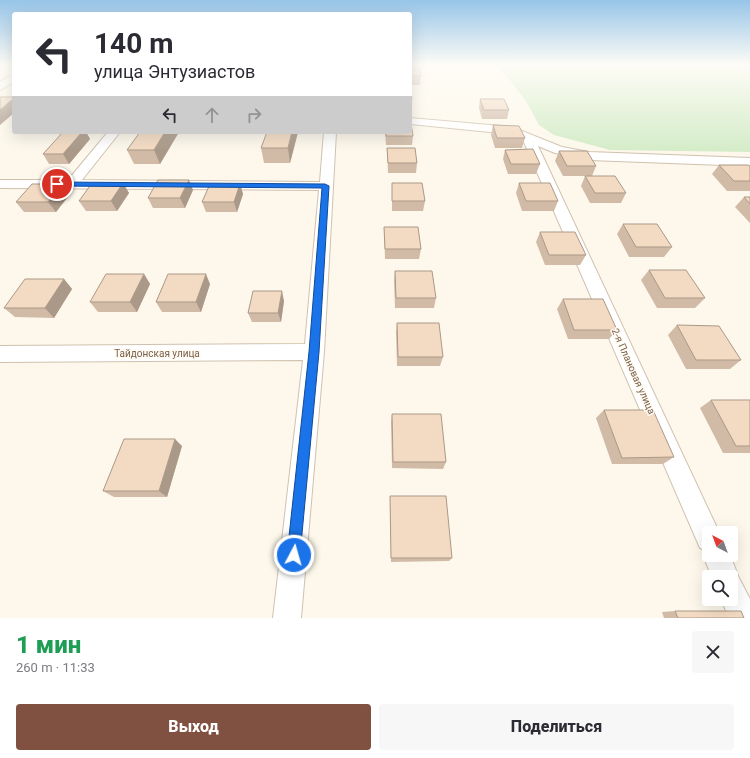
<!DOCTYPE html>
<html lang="ru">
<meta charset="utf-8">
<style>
body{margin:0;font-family:Roboto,sans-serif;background:#f7f7f7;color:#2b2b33;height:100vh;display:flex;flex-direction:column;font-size:15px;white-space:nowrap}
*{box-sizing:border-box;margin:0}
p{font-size:13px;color:#7c7c81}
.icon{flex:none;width:22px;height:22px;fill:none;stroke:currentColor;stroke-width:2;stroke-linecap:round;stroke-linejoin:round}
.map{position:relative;height:618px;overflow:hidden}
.panel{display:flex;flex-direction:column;background:#fff;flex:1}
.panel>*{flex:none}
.hud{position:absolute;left:12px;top:12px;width:400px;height:122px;border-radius:4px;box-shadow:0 4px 16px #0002;background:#fff;color:#2b2b33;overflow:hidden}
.needle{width:26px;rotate:319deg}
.fabs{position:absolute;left:702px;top:526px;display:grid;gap:8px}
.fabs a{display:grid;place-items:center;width:36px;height:36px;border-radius:4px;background:#fff;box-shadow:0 4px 16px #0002;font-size:20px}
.pin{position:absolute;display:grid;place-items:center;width:34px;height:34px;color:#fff;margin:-17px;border:2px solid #fff;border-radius:50%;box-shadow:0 1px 4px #0007}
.me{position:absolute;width:44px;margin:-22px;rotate:6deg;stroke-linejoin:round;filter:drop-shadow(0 0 3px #0008)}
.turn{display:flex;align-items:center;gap:14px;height:84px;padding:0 16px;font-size:18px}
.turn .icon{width:52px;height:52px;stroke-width:2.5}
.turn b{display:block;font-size:28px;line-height:34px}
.lanes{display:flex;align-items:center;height:38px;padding:0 16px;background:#0003;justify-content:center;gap:20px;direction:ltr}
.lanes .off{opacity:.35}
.round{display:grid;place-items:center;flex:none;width:42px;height:42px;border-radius:4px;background:#f7f7f7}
.overview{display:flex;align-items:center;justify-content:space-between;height:68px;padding:0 16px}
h1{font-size:24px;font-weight:800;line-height:30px;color:#1e9e55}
.primary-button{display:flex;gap:8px;margin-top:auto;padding:8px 16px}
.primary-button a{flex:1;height:46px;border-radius:4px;background:#805140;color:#fff;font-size:16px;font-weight:800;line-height:46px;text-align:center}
.primary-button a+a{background:#f7f7f7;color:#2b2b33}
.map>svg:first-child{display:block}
.green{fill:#d4ecc8}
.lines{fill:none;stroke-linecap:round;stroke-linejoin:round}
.street-casing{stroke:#d0c1af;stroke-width:2}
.street{fill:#fff;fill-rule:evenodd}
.wall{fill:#d1bba7}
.shaded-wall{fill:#a98}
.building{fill:#f3dac2;stroke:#a98}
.route{fill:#1a73e8;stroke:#114b97}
.labels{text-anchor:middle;stroke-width:3;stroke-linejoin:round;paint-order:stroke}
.street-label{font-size:10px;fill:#79614d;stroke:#fffbf2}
</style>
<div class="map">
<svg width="750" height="618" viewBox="0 0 750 618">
<rect width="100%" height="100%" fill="#fdf8eb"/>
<!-- green -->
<path class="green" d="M 493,65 L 750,65 L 750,152 L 610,150 L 554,135 L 539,125 L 526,101 L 505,74 Z"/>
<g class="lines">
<!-- street casing -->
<g class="street-casing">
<path id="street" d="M 14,74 L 14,82 L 0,90 L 0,82 Z
M 410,118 L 512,127 L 562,147 L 589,152 L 750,158 L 750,166 L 589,160 L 555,153 L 538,146 L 718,530 L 720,533 L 709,533 L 709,555 L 730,555 L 739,578 L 750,599 L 750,618 L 729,618 L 721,599 L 731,599 L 731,577 L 712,577 L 703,555 L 705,550 L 700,548 L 523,140 L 510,134 L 410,124 Z
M 108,132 L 120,132 L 82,180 L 320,182 L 324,132 L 336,132 L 324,352 L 301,618 L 273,618 L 303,360 L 0,362 L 0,346 L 305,344 L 319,190 L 0,188 L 0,180 L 68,180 Z"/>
</g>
<!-- street -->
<use href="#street" class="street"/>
</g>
<!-- wall -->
<path class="wall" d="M 410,65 L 418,65 L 417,68 L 421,76 L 420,85 L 410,85 Z
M 410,90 L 412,100 L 411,109 L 410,109 Z
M 480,99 L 509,110 L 507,119 L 482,119 L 479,108 Z
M 493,125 L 525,138 L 522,148 L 495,148 L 491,135 Z
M 63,132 L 86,132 L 90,139 L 69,164 L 49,164 L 43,154 Z
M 140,132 L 179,132 L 160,164 L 134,164 L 127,150 Z
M 267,132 L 298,132 L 290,163 L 264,163 L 261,148 Z
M 385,132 L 410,132 L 413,136 L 412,145 L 386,145 Z
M 387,148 L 417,163 L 416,173 L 388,173 Z
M 505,150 L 540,164 L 536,174 L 508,174 L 503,159 Z
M 559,151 L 596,166 L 592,176 L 626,193 L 621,203 L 590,203 L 581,186 L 585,176 L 563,176 L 555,161 Z
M 719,165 L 750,166 L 750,191 L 727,191 L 712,174 Z
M 123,183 L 129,193 L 117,211 L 86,211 L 79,201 Z
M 392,183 L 425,201 L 423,211 L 392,211 Z
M 519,183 L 558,201 L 554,211 L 522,211 L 516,193 Z
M 240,184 L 243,194 L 237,212 L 206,212 L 202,202 Z
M 193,190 L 185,208 L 153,208 L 148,198 Z
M 70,194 L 56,212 L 24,212 L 16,202 Z
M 744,197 L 750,197 L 750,223 L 735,207 Z
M 623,224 L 672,247 L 664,257 L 629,257 L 617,234 Z
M 384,227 L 421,249 L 419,259 L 385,259 Z
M 540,232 L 586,255 L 580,265 L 545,265 L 536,242 Z
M 649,270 L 705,298 L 695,308 L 657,308 L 641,280 Z
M 395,271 L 436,298 L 434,308 L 395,308 L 394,281 Z
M 144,274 L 150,284 L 137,312 L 98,312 L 90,302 Z
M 64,279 L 72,289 L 54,318 L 15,317 L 4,308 Z
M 210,284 L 201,312 L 162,312 L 156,302 Z
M 563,299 L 617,330 L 609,339 L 568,339 L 557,309 Z
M 284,301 L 281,322 L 252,322 L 248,313 Z
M 397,323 L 443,357 L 440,366 L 397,366 L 396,332 Z
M 677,325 L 741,360 L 730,369 L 686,369 L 668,335 Z
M 711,400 L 750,400 L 750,453 L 723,453 L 700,408 Z
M 604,410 L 674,457 L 663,464 L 612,464 L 596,418 Z
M 392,414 L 446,462 L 443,469 L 392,468 L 391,422 Z
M 182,446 L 167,497 L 114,497 L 103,491 Z
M 390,496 L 452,558 L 449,561 L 391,562 L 390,502 Z
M 675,611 L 744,618 L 664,618 L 662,612 Z"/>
<!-- shaded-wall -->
<path class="shaded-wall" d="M 14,98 L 14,113 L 0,125 L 0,110 Z
M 82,132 L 86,132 L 90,139 L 69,164 L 63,154 Z
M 165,132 L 179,132 L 160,164 L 154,150 Z
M 292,132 L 298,132 L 290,163 L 288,148 Z
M 189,180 L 193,190 L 185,208 L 180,198 Z
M 123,183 L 129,193 L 117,211 L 111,201 Z
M 63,184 L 70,194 L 56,212 L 48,202 Z
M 240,184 L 243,194 L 237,212 L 234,202 Z
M 144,274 L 150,284 L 137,312 L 130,302 Z
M 206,274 L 210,284 L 201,312 L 196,302 Z
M 64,279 L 72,289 L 54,318 L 45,308 Z
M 282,291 L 284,301 L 281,322 L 278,313 Z
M 175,439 L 182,446 L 167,497 L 159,491 Z"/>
<!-- building -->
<path class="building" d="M 410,68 L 420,68 L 421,76 L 410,76 Z
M 410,90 L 411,90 L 412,100 L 410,100 Z
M 0,97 L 14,97 L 14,98 L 0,110 Z
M 480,99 L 504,99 L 509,110 L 484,110 Z
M 410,123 L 411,123 L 413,136 L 386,136 L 386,132 L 410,132 Z
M 493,125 L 519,126 L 525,138 L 497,138 Z
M 63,132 L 82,132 L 63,154 L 43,154 Z
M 140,132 L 165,132 L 154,150 L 127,150 Z
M 267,132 L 292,132 L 288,148 L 261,148 Z
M 387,148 L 415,148 L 417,163 L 388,163 Z
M 533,149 L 540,164 L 511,164 L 505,150 Z
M 559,151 L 587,151 L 596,166 L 567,166 Z
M 719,165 L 748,165 L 750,166 L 750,181 L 734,181 Z
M 585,176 L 615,176 L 626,193 L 595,193 Z
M 158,180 L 189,180 L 180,198 L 148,198 Z
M 92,183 L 123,183 L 111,201 L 79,201 Z
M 392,183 L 422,183 L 425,201 L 392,201 Z
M 519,183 L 550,183 L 558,201 L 526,201 Z
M 32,184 L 63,184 L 48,202 L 16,202 Z
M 210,184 L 240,184 L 234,202 L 202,202 Z
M 744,197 L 750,197 L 750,204 Z
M 623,224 L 657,224 L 672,247 L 636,247 Z
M 384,227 L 418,227 L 421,249 L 385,249 Z
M 540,232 L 575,232 L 586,255 L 549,255 Z
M 649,270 L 686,270 L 705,298 L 665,298 Z
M 395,271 L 432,271 L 436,298 L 396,298 Z
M 106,274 L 144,274 L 130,302 L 90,302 Z
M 168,274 L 206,274 L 196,302 L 156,302 Z
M 25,279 L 64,279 L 45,308 L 4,308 Z
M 253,291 L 282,291 L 278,313 L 248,313 Z
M 563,299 L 603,299 L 617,330 L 574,330 Z
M 397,323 L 439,323 L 443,357 L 398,357 Z
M 677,325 L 719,326 L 741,360 L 696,360 Z
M 711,400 L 750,400 L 750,446 L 736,446 Z
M 604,410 L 653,410 L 674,457 L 622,458 Z
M 392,414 L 441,414 L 446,462 L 393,462 Z
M 124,439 L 175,439 L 159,491 L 103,491 Z
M 390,496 L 446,496 L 452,558 L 391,558 Z
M 675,611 L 741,611 L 744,618 L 678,618 Z"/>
<!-- sky -->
<linearGradient id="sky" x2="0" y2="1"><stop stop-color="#97c5e8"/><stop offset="0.43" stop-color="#fefcf6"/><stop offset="1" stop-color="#fefcf6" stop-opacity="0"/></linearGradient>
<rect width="750" height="151" fill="url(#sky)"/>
<!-- route -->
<path class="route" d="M 57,182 L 325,184 L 329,186 L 319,352 L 300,555 L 298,560 L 294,562 L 289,560 L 287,555 L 309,352 L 322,188 L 55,186 L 55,183 Z"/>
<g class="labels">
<!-- street labels -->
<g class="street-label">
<text x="157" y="357">Тайдонская улица</text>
<text transform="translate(634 371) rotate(66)" y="4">2-я Плановая улица</text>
</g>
</g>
</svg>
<div class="fabs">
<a><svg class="needle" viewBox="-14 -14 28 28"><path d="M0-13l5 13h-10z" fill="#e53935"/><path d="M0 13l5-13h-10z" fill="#7c7c81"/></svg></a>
<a><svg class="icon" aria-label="search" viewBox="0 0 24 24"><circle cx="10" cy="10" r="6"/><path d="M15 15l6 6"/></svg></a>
</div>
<div class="pin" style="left:57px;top:184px;background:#d93025"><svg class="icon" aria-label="arrive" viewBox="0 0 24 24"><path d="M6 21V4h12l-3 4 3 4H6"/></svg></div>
<svg class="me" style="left:294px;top:555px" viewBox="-20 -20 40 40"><circle r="17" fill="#1a73e8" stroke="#fff" stroke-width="3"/><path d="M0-11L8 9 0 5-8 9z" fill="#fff"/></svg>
<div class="hud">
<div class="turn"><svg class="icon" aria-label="left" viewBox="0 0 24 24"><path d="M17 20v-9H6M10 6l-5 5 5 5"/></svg><div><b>140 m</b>улица Энтузиастов</div></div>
<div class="lanes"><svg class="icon" aria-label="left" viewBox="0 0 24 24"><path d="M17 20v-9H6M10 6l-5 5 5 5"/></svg><svg class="icon off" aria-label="ahead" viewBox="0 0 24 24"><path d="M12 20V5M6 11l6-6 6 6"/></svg><svg class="icon off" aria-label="right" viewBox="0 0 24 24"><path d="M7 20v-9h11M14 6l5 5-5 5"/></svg></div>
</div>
</div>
<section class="panel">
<div class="overview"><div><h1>1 мин</h1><p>260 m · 11:33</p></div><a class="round"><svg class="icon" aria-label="close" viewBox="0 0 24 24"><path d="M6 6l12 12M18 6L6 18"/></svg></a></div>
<div class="primary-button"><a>Выход</a><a>Поделиться</a></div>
</section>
